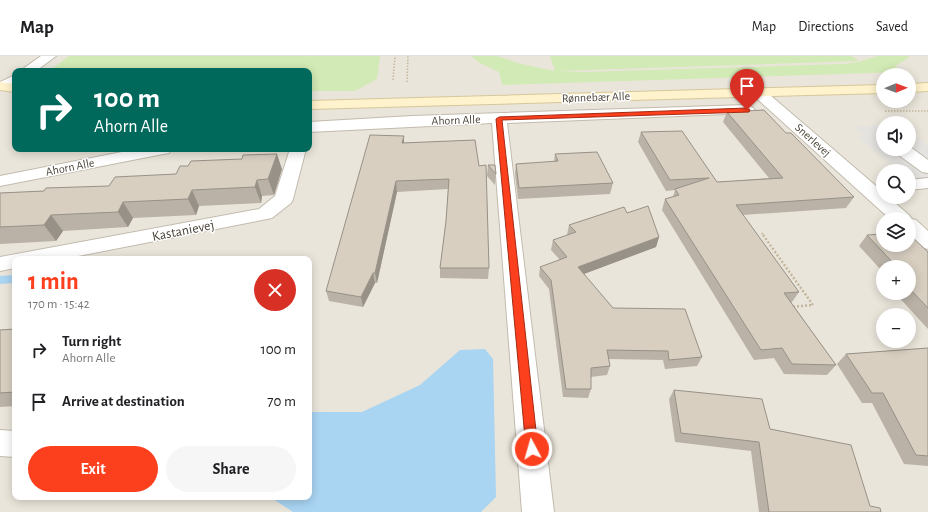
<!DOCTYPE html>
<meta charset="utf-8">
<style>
body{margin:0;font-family:"Alegreya Sans",sans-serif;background:#f6f6f6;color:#202124;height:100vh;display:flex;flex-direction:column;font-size:15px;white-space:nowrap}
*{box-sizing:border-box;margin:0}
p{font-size:13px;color:#757577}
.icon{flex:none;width:22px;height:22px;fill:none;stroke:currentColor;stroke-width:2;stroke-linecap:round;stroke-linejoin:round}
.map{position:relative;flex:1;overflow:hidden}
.details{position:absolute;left:12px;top:200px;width:300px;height:244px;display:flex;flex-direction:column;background:#fff;border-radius:8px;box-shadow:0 2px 10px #0003}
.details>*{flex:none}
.top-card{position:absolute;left:12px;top:12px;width:300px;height:84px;border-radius:8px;box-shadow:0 2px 10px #0003;background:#00695c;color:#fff;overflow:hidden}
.needle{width:26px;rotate:89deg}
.fabs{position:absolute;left:876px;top:12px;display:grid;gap:8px}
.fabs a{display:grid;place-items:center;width:40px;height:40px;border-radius:50%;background:#fff;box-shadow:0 2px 10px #0003;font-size:20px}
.pin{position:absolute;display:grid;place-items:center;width:34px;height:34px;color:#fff;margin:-41px -17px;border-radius:50% 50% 50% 0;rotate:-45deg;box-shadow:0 0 4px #0007}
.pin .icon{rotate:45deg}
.me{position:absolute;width:44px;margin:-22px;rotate:354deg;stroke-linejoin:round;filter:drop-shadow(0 0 3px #0008)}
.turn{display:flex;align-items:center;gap:14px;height:84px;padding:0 16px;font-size:18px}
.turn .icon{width:52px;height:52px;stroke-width:2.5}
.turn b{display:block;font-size:28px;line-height:34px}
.round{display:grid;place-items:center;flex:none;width:42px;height:42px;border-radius:21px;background:#f6f6f6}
.headline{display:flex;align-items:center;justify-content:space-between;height:68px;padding:0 16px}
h1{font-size:24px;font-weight:600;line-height:30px;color:#fc3f1d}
.primary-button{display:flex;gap:8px;margin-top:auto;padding:8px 16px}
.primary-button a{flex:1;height:46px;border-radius:24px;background:#fc3f1d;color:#fff;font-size:16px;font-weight:600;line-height:46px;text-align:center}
.primary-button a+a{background:#f6f6f6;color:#202124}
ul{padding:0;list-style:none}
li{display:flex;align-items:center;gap:12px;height:52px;padding:0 16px}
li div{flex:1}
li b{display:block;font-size:15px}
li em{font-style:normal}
header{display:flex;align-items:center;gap:24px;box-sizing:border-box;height:56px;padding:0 20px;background:#fff;border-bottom:1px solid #e0e0e0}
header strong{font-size:19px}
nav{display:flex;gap:22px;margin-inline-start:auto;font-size:14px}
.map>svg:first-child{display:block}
.residential{fill:#eae5da;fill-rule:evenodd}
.green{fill:#d2eab5}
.parking{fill:#e5e3e0}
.water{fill:#a9d4f2}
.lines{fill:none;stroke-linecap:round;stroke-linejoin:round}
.stream{fill:#a9d4f2;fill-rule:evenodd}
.street-casing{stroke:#c2bbae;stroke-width:2}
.secondary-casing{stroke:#d6c79b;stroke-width:2}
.path-far2{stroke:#c4b79f;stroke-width:1.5;stroke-dasharray:1.5 1.5;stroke-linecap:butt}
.path-far1{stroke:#c4b79f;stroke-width:2;stroke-dasharray:1.5 1.5;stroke-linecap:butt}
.path{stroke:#c4b79f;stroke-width:2.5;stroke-dasharray:2 2;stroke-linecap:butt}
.street{fill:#fff;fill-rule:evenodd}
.secondary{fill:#fff3cd;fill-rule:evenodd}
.wall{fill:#bab2a6}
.shaded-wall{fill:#979187}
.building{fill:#d8cfc1;stroke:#979187}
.route{fill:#fc3f1d;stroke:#a42913}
.labels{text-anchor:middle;stroke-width:3;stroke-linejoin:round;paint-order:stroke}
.far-street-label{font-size:12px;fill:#4b4439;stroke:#fff}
.street-label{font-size:14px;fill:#4b4439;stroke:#fff}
</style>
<header>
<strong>Map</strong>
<nav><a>Map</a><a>Directions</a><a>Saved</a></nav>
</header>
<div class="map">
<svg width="928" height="456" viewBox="0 0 928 456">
<rect width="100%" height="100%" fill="#f6f3ec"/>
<!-- residential -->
<path class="residential" d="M 0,0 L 928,0 L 928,456 L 0,456 ZM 15,15 L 309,15 L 309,93 L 15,93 ZM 883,19 L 909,19 L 909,45 L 883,45 ZM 883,67 L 909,67 L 909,93 L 883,93 ZM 883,115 L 909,115 L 909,141 L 883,141 ZM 883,163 L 909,163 L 909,189 L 883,189 ZM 15,203 L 309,203 L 309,441 L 15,441 ZM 883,211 L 909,211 L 909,237 L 883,237 ZM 883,259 L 909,259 L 909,285 L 883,285 Z"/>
<!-- green -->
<path class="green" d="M 69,0 L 380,0 L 377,23 L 355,35 L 309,35 L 309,15 L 49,15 Z
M 471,0 L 497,0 L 521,8 L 555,15 L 550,0 L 851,0 L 859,5 L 558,15 L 583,16 L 844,8 L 858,6 L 878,0 L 909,0 L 907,3 L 895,10 L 903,16 L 502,29 L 499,16 L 480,7 Z"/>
<!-- parking -->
<path class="parking" d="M 882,69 L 883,93 L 909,93 L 910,76 L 928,89 L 928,133 L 923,133 L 909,122 L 909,115 L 900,115 L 857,81 L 864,80 L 853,71 Z"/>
<!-- water -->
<path class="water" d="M 485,293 L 493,303 L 496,441 L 481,456 L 293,456 L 270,441 L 309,441 L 309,356 L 362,356 L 420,329 L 460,294 Z"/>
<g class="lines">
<!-- stream -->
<path class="stream" d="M 15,219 L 15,227 L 0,228 L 0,220 Z"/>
<!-- street casing -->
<g class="street-casing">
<path id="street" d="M 41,0 L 56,0 L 36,15 L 20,15 Z
M 15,19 L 15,29 L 8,33 L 0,34 L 0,26 Z
M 758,32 L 763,33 L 883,136 L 883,141 L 888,141 L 909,159 L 912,163 L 916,164 L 928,175 L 928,193 L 921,191 L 909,180 L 909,163 L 890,163 L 753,39 L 751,36 L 753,33 Z
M 747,49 L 752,51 L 755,54 L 752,57 L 507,67 L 554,456 L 522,456 L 492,67 L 309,76 L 309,66 L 412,60 Z
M 909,90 L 928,104 L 928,117 L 922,116 L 896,97 L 894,93 L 909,93 Z
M 137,93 L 171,93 L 169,97 L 163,98 L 0,130 L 0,120 Z
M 290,93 L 306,93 L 293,143 L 291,147 L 272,162 L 63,203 L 15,203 L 15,212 L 0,215 L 0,201 L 259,153 L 275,140 Z
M 928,122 L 928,132 L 909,134 L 909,124 Z
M 0,374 L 15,375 L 15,401 L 0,400 Z"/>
</g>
<!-- secondary casing -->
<g class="secondary-casing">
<path id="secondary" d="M 0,26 L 15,28 L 15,36 L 0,34 Z
M 928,27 L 928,35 L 909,36 L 909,28 Z
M 883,29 L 883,37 L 309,53 L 309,45 Z"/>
</g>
<!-- path-far2 -->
<path class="path-far2" d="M 393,24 L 395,0
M 407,26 L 408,0
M 885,55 L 928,55"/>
<!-- path-far1 -->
<path class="path-far1" d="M 762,177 L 764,180"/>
<!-- path -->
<path class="path" d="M 763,179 L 813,249 L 791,251"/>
<!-- street -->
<use href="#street" class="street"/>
<!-- secondary -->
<use href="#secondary" class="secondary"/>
</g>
<!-- wall -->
<path class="wall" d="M 727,56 L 786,77 L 854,141 L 846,152 L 743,159 L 799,236 L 792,246 L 791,246 L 836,309 L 827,319 L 784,318 L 774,302 L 754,304 L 662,154 L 665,143 L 673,141 L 675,134 L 666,135 L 638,86 L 641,76 L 717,126 L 769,122 L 723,66 Z
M 404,80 L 404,87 L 475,84 L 489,212 L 488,223 L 440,222 L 440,212 L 446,165 L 448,133 L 397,136 L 377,227 L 375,227 L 363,251 L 329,245 L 326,235 Z
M 555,98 L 613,127 L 610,138 L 518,143 L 515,118 L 516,108 L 554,106 Z
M 488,109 L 496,118 L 495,129 L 487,120 Z
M 282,113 L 274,139 L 262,140 L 261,147 L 199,150 L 196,159 L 133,162 L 128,171 L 63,175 L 56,185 L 0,188 L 0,137 L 44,135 L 109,130 L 176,118 Z
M 627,157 L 659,181 L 656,191 L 583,218 L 613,252 L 702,301 L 697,310 L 665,313 L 663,304 L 609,303 L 610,310 L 607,319 L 591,321 L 591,333 L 588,342 L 563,341 L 549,233 L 539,220 L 540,211 L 560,204 L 551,194 L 553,184 L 568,179 L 567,179 L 569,169 Z
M 867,179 L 928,196 L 928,273 L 895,237 L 909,237 L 909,211 L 883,211 L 883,216 L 859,190 Z
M 15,273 L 15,350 L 0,351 L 0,274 Z
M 928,292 L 928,410 L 904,408 L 872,347 L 862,347 L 837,308 L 846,298 Z
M 674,334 L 770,373 L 870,450 L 881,456 L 759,456 L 751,395 L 675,386 L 669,343 Z"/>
<!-- shaded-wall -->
<path class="shaded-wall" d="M 404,80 L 404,90 L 402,87 Z
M 277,98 L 282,113 L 274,139 L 268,123 Z
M 257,124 L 262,140 L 261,147 L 255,131 Z
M 396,125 L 397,136 L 377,227 L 375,217 Z
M 192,134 L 199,150 L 196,159 L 188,143 Z
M 123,146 L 133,162 L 128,171 L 118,156 Z
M 51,159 L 63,175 L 56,185 L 44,169 Z
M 659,181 L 656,191 L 576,221 L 578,211 Z
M 373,217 L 375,227 L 363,251 L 361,241 Z"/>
<!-- building -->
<path class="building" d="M 764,54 L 786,77 L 791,77 L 854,141 L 736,149 L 799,236 L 784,237 L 836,309 L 792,308 L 782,292 L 761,294 L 665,143 L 679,139 L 675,133 L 709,122 L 670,124 L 641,76 L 682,75 L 717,126 L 783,122 L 727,56 Z
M 370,79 L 404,80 L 402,87 L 475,84 L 479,110 L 486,109 L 489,212 L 440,212 L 446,165 L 449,123 L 396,125 L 375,217 L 373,217 L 361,241 L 326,235 Z
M 597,96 L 613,127 L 519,132 L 516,108 L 558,105 L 555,98 Z
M 277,98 L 268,123 L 257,124 L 255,131 L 192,134 L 188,143 L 123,146 L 118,156 L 51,159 L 44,169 L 0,171 L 0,137 L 44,135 L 46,132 L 109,130 L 115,121 L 176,118 L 180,110 L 188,110 L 191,105 L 242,103 L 243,99 Z
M 488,109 L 495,109 L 496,118 Z
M 648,150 L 659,181 L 578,211 L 613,252 L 685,253 L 702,301 L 669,304 L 668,295 L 607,294 L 610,310 L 591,312 L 591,333 L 566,333 L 551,224 L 540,211 L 567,201 L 553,184 L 576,176 L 569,169 L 624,151 L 627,157 Z
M 883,178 L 883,189 L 909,189 L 909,178 L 928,196 L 928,252 L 909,232 L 909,211 L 897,211 L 867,179 Z
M 15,273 L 15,336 L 0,337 L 0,274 Z
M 928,292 L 928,400 L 916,399 L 883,337 L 872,337 L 846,298 Z
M 674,334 L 762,343 L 770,373 L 851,389 L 870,450 L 880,452 L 881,456 L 769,456 L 759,386 L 681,377 Z"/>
<!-- route -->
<path class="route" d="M 747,52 L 750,54 L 749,56 L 502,64 L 538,393 L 536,397 L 532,399 L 528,397 L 526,393 L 496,63 L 499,61 Z"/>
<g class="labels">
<!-- far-street labels -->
<g class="far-street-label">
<text transform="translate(596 41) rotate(-2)" y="4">Rønnebær Alle</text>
<text transform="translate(456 64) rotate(-2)" y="4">Ahorn Alle</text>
<text transform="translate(813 84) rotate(42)" y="4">Snerlevej</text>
<text transform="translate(70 111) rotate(-11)" y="4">Ahorn Alle</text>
</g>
<!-- street labels -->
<g class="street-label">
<text transform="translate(183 174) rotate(-11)" y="5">Kastanievej</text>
</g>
</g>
</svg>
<div class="fabs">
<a><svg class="needle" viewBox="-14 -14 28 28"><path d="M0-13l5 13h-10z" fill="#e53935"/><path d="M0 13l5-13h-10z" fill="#757577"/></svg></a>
<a><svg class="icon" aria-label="sound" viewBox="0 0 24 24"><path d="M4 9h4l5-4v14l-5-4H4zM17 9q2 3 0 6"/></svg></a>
<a><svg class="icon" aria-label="search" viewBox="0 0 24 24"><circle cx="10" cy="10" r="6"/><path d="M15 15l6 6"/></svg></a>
<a><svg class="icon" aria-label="layers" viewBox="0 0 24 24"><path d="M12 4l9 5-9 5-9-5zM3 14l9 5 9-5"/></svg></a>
<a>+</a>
<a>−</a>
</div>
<div class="pin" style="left:747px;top:54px;background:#d93025"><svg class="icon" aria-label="arrive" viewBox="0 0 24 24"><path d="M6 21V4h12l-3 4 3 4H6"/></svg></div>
<svg class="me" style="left:532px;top:393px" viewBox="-20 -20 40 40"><circle r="17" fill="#fc3f1d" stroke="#fff" stroke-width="3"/><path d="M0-11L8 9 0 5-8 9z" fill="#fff"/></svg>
<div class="top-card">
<div class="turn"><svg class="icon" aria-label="right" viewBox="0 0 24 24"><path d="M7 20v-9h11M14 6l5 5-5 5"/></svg><div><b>100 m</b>Ahorn Alle</div></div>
</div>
<section class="details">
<div class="headline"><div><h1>1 min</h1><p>170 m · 15:42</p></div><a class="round" style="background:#d93025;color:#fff"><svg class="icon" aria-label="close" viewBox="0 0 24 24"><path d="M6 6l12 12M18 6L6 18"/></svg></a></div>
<ul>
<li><svg class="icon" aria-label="right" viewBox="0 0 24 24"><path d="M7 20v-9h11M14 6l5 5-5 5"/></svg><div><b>Turn right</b><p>Ahorn Alle</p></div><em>100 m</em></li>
<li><svg class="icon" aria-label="arrive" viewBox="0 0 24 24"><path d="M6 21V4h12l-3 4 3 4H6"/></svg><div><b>Arrive at destination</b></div><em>70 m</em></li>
</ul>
<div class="primary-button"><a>Exit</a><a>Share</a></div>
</section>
</div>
